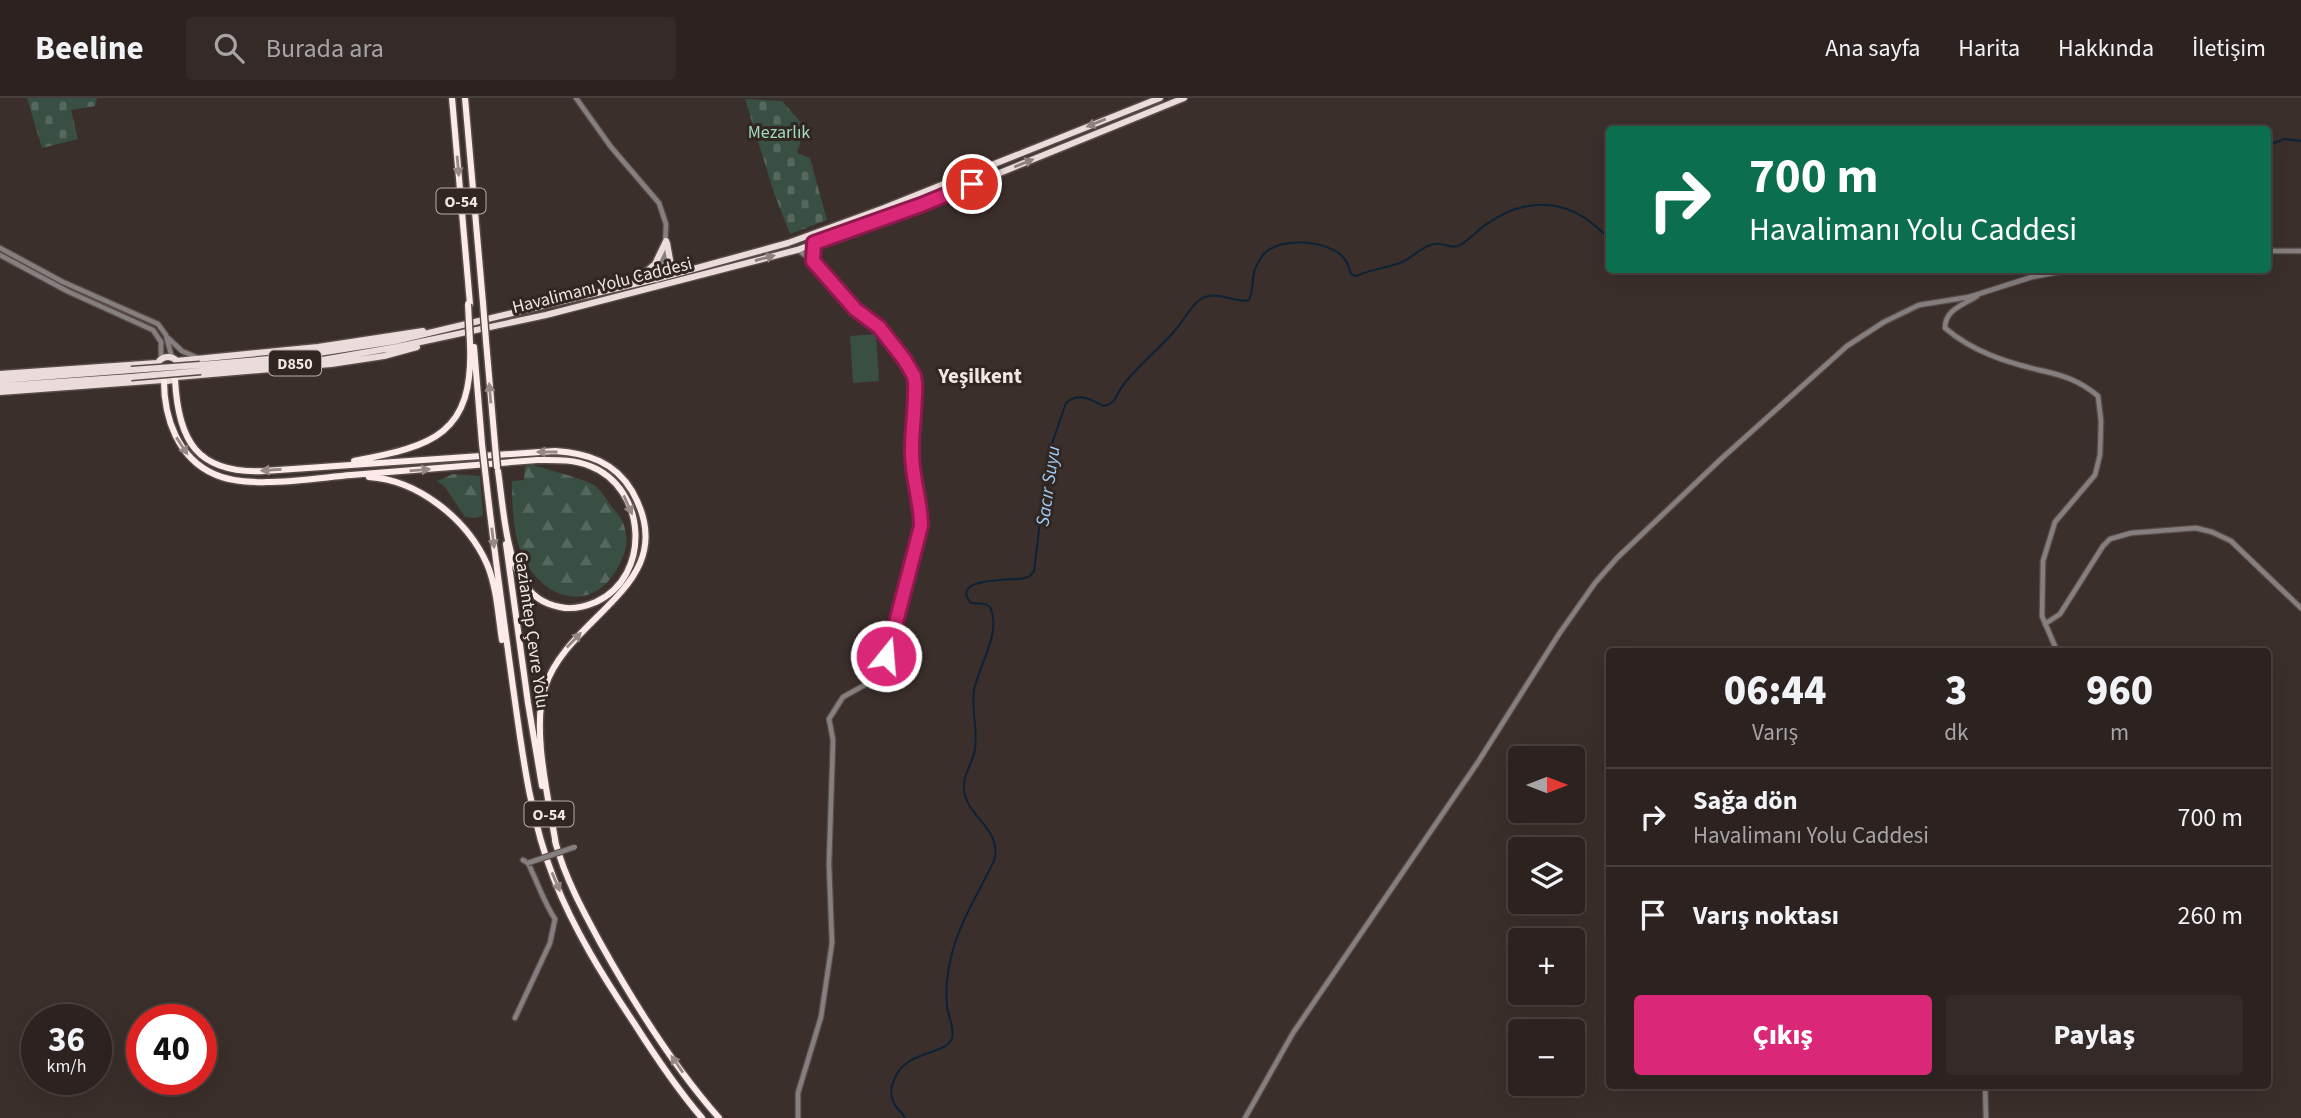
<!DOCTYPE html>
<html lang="tr">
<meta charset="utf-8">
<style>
body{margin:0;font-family:"Source Sans 3",sans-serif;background:#342b29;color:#f1f3f6;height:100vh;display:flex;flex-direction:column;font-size:26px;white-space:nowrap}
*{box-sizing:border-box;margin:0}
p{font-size:23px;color:#a6a4a5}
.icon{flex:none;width:38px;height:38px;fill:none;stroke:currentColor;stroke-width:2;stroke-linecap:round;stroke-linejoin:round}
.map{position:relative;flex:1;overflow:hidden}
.details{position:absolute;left:1606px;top:550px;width:665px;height:441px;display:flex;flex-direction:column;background:#2c2320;border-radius:7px;box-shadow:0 7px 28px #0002,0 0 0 2px #48403e}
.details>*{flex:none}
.hud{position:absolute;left:1606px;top:28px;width:665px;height:147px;border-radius:7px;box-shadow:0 7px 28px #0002,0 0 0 2px #48403e;background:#0b6e4f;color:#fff;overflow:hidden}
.needle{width:46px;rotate:90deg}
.fabs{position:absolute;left:1508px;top:648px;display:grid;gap:14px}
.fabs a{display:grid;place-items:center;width:77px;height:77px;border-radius:7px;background:#2c2320;box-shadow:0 7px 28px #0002,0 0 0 2px #48403e;font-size:35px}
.speed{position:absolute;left:21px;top:906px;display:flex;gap:14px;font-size:35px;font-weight:700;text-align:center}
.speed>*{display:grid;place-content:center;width:91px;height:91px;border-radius:50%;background:#2c2320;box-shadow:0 7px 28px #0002,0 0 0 2px #48403e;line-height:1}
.speed small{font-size:18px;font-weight:400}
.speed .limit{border:10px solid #d22;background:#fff;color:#111}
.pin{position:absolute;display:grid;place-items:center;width:60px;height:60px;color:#fff;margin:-30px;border:4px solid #fff;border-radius:50%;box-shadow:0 2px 7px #0007}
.me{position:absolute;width:77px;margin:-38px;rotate:17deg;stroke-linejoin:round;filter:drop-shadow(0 0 5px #0008)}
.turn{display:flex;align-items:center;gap:24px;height:147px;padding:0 28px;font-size:32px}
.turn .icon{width:91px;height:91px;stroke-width:2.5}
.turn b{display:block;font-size:49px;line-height:60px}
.eta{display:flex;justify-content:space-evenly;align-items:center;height:119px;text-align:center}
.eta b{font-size:42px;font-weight:800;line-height:49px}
.primary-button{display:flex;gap:14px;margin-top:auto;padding:14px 28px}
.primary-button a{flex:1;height:80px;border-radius:7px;background:#db2777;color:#fff;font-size:28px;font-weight:800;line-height:80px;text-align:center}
.primary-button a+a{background:#342b29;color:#f1f3f6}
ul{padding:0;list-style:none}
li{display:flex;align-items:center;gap:21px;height:98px;padding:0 28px;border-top:2px solid #48403e}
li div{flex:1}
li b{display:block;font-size:26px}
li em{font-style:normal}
header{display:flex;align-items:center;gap:42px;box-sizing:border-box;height:98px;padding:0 35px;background:#2c2320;border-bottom:2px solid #48403e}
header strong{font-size:33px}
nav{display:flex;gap:38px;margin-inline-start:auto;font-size:24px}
.search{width:490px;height:63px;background:#342b29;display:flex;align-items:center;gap:18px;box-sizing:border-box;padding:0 24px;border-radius:7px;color:#a6a4a5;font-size:26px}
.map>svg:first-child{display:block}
.forest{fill:url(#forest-firs)}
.cemetery{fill:url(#cemetery-stones)}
.pitch{fill:#394f43}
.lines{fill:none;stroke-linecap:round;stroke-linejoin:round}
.stream{stroke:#0c2236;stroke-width:2}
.tertiary-casing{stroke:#584c49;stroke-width:7}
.trunk-casing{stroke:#584c49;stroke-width:9}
.motorway-casing{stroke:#584c49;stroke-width:9}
.tertiary{stroke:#867f7f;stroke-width:4.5}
.trunk{stroke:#ebdbda;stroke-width:6}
.motorway{stroke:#fceae9;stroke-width:6}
.tertiary-bridge-casing{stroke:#584c49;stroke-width:7;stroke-linecap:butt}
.trunk-bridge-casing{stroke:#584c49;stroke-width:9;stroke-linecap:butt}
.motorway-bridge-casing{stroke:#584c49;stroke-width:9;stroke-linecap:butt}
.tertiary-bridge{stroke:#867f7f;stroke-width:4.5}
.trunk-bridge{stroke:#ebdbda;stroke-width:6}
.motorway-bridge{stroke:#fceae9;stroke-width:6}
.oneway{fill:#8e807e}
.oneway2{fill:#968885}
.route-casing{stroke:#8e194d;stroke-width:18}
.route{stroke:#db2777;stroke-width:12}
.labels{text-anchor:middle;stroke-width:6;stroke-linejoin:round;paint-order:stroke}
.shield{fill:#312621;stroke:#b6adaa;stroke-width:2}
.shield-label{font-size:16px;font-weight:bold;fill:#efe7e4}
.park-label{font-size:18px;fill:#a0dcb9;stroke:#312621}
.street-label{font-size:18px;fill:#efe7e4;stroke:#312621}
.water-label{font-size:19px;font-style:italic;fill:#9ecbf7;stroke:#312621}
.quarter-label{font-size:21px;font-weight:bold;fill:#efe7e4;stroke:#312621}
</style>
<header>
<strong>Beeline</strong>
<div class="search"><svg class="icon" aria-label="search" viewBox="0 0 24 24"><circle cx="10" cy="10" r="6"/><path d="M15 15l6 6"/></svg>Burada ara</div>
<nav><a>Ana sayfa</a><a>Harita</a><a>Hakkında</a><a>İletişim</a></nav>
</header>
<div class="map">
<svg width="2301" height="1020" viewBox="0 0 2301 1020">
<defs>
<pattern id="forest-firs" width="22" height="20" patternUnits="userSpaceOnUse" patternTransform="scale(1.75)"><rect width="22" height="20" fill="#394f43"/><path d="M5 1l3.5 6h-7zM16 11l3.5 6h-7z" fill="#56685e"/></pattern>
<pattern id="cemetery-stones" width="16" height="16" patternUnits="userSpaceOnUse" patternTransform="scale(1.75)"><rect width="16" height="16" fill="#394f43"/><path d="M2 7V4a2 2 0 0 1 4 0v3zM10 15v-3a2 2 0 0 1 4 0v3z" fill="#56685e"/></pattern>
</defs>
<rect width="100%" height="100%" fill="#3b2f2b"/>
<!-- forest -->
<path class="forest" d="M 533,367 C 548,372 582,380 594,387 C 600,391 606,401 611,408 C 615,413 621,419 623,425 C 629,439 627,452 620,465 C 594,520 538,502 520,451 C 513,431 512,405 512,383 L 524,382 L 525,368 Z
M 453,376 L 480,378 L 483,417 L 476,420 L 465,419 L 445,389 L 437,383 Z"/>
<!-- cemetery -->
<path class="cemetery" d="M 27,0 L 97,0 L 95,8 L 71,12 L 78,41 L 42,50 Z
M 745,1 L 782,3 L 805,29 L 797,55 L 810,60 L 827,122 L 790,136 L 774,95 Z"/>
<!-- pitch -->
<path class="pitch" d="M 876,236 L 879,283 L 853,285 L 850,238 Z"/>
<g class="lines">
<!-- stream -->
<path class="stream" d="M 2268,47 L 2285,41 L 2301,43
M 905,1020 C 902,1013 895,1010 893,1003 C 890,996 891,989 894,982 C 905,951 946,958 952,940 C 955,931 948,918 947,908 C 946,898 946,887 948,876 C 953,834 976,800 994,763 C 1003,731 967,720 964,692 C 962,678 973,665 975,651 C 978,631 971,611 974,592 C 979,566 1002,535 990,509 L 985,506 L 971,505 C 948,478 1016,483 1025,480 C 1030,479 1031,477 1034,473 L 1040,424 L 1048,397 L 1047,360 L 1066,305 C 1079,294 1091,301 1103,308 C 1114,307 1116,299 1121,290 C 1136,268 1160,251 1177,230 C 1184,222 1189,211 1197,204 C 1214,188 1235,207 1249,202 C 1256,187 1248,174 1264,156 C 1280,139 1324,142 1341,157 C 1347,162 1349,168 1351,176 L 1356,178 C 1371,171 1387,170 1402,164 C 1413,159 1422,148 1434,146 C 1444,144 1451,152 1460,147 C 1471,141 1479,130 1490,124 C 1519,104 1554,100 1585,120 C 1594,126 1601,134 1610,140"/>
<!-- tertiary casing -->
<g class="tertiary-casing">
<path id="tertiary" d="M 576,0 L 611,49 L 659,105 L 666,126 L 664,180
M 0,150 L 63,184 L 158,226 L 166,237 L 172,260
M 798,152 L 813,163 L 855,211 L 879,229 L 904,261 L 914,278 L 916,299 L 912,351 L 914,386 L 921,410 L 921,428 L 891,544 L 880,572 L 872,583 L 843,599 L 829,621 L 833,642 L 829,766 L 832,845 L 821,919 L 798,995 L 798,1020
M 2268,153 L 2301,153
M 0,157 L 67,193 L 153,232 L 161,244 L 161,261
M 813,162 L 814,145
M 657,183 L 663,157
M 1977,198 C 1964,207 1945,211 1945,230 C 1972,253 2005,264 2039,272 C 2062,277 2079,282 2098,298 L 2101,323 L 2100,357 L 2095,377 L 2055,424 L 2043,463 L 2042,518 L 2057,553
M 168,240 L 182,253 L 198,260
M 2045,526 L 2060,516 L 2103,448 L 2110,441 L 2131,435 L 2196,430 L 2212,434 L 2231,443 L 2301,510
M 515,920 L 550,845 L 555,821 C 545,807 536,781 528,765 L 523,762
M 1985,987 L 1986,1020
M 1245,1020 L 1293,935 L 1478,664 L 1559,536 L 1595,485 L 1617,460 L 1721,361 L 1847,248 L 1884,224 L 1919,207 L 1969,199 L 2032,179 L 2069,172"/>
</g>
<!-- trunk casing -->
<g class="trunk-casing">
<path id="trunk" d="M 667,145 L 671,167 L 675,170 L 686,170
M 634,184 L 655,166 L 666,143
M156 271a12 12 0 1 1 24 0a12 12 0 1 1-24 0Z
M 176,263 L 318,249 L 423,233
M 200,267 L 293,259 L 395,243 L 664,179 L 788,145 L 884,110 L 1160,0
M 201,273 L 322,262 L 397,249 L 546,217 L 797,152 L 921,107 L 1184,0
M 0,276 L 157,265
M 177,279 L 331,266 L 384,258 L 417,249
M 0,282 L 131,272
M 0,288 L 131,279
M 0,294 L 163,282"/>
</g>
<!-- motorway casing -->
<g class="motorway-casing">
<path id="motorway" d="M 452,0 L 470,206
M 465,0 L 483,205
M 486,243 L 495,347
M 474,249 L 482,346
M 175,281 C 178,343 197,376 264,373 L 555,353 C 587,355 615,364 632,393 C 685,486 569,515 545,589 C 531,630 549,703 556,747
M 164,283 C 164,320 178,360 214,376 C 247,392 314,380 351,377 C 413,372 475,367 537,362 C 555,362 573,361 590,368 C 647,390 652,478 596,504 C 584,509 572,512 560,509 C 543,506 530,496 522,482 C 505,453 503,406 498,373
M 354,363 C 433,348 474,337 470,245
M 485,372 C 493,445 503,517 513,589 C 522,653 530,721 554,781 C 574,832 604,880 634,925 C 655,958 677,991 702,1020
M 369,379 C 418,382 467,421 487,466 C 497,490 498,517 502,542
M 506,446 L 528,605 L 542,688
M 555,743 C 565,780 583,813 601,846 C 635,907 673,968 719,1020"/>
</g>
<!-- tertiary -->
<use href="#tertiary" class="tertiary"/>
<!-- trunk -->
<use href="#trunk" class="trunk"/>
<!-- motorway -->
<use href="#motorway" class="motorway"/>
<!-- tertiary-bridge casing -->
<g class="tertiary-bridge-casing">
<path id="tertiary-bridge" d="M 528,765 L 575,749"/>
</g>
<!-- trunk-bridge casing -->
<g class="trunk-bridge-casing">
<path id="trunk-bridge" d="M 131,272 L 200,267
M 131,279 L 201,273"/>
</g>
<!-- motorway-bridge casing -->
<g class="motorway-bridge-casing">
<path id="motorway-bridge" d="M 483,205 L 486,243
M 468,206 L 470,245
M 482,346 L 485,372
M 495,347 L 497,369"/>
</g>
<!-- tertiary-bridge -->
<use href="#tertiary-bridge" class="tertiary-bridge"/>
<!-- trunk-bridge -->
<use href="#trunk-bridge" class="trunk-bridge"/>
<!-- motorway-bridge -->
<use href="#motorway-bridge" class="motorway-bridge"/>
</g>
<!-- one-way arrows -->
<defs><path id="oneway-solid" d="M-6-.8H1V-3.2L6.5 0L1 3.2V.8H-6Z" transform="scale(1.75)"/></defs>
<g class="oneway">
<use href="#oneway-solid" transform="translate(1096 25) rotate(158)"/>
<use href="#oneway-solid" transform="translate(1024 65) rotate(-22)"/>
<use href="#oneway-solid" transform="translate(765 160) rotate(-15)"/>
</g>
<g class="oneway2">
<use href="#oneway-solid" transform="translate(458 68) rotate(85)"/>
<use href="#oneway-solid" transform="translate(490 295) rotate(-95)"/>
<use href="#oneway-solid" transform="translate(182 348) rotate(57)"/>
<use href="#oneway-solid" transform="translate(547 354) rotate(180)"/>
<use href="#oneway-solid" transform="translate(271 372) rotate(176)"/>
<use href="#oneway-solid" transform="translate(420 372) rotate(-5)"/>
<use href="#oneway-solid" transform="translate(628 407) rotate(66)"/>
<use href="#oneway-solid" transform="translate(493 440) rotate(83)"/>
<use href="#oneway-solid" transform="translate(574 542) rotate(-46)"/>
<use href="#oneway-solid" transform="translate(556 784) rotate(67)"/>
<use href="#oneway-solid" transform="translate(677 966) rotate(-125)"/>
</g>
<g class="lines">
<!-- route casing -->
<g class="route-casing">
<path id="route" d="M 886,558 L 891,544 L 921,428 C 921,402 911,378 912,351 C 912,329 916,307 915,284 L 914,278 L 904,261 L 879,229 L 855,211 L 813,163 L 814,145 L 921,107 L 972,86"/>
</g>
<!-- route -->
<use href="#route" class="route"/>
</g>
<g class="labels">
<!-- shield labels -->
<g class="shield">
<rect x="436.5" y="90.5" width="49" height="25" rx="5"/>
<rect x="269" y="252.5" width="52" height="25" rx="5"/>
<rect x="524.5" y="703.5" width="49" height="25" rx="5"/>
</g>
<g class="shield-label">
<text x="461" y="109">O-54</text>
<text x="295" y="271">D850</text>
<text x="549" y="722">O-54</text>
</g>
<!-- park labels -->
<g class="park-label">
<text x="779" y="40">Mezarlık</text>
</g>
<!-- street labels -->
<g class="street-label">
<text transform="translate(602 187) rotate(-14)" y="6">Havalimanı Yolu Caddesi</text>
<text transform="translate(532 532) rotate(82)" y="6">Gaziantep Çevre Yolu</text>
</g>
<!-- water labels -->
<g class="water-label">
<text transform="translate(1047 388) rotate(-82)" y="7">Sacır Suyu</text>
</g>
<!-- quarter labels -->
<g class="quarter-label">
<text x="980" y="285">Yeşilkent</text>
</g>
</g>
</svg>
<div class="fabs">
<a><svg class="needle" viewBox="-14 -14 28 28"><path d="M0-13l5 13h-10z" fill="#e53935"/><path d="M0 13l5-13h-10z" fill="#a6a4a5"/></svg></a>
<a><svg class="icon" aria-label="layers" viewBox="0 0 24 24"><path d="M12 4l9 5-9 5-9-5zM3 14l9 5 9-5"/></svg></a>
<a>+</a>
<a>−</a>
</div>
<div class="speed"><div>36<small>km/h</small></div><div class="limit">40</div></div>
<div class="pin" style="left:972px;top:86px;background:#d93025"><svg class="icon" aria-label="arrive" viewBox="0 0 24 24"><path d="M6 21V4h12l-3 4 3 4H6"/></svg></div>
<svg class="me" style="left:886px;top:558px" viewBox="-20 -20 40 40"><circle r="17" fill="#db2777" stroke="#fff" stroke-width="3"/><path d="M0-11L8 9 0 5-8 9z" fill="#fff"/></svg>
<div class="hud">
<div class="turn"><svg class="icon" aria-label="right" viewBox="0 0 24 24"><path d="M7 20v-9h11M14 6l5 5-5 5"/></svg><div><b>700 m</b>Havalimanı Yolu Caddesi</div></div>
</div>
<section class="details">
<div class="eta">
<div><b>06:44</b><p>Varış</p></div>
<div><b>3</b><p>dk</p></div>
<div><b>960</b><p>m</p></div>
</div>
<ul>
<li><svg class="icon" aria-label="right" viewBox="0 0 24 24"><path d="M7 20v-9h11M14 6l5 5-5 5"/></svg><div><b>Sağa dön</b><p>Havalimanı Yolu Caddesi</p></div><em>700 m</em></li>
<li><svg class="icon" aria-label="arrive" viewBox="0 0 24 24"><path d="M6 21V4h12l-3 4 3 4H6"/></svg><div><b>Varış noktası</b></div><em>260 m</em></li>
</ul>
<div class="primary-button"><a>Çıkış</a><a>Paylaş</a></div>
</section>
</div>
